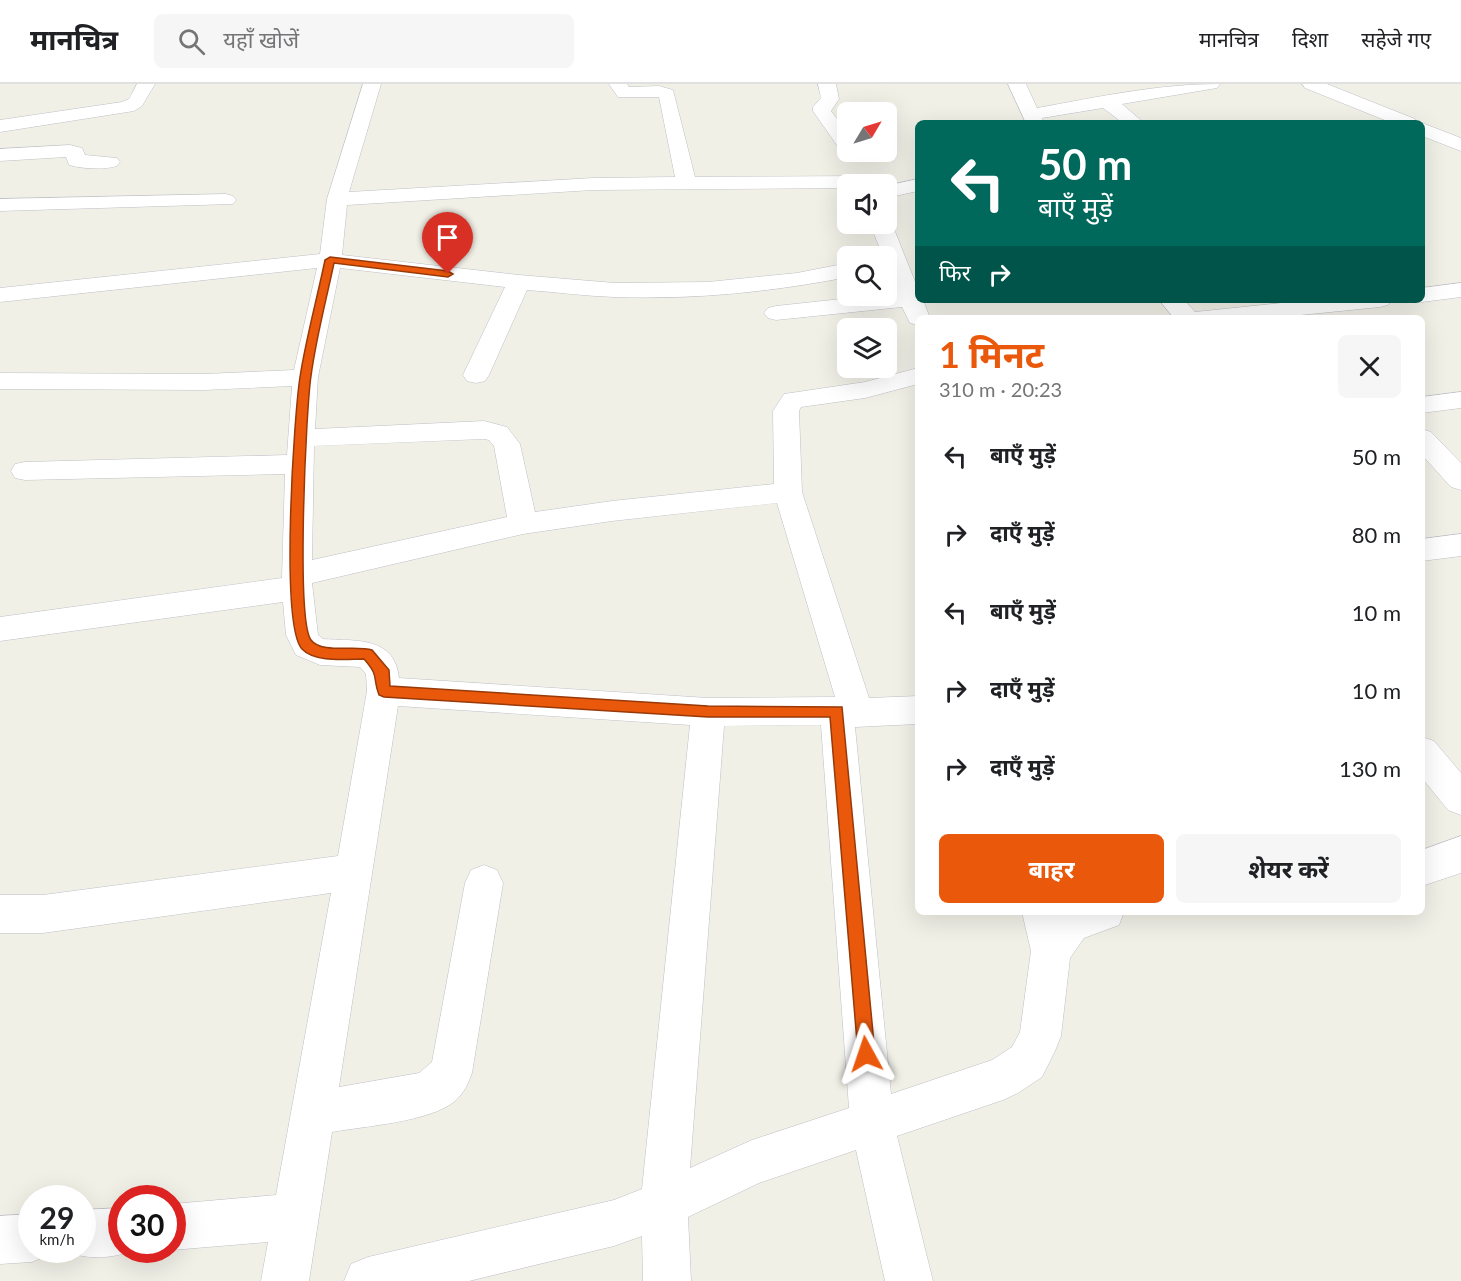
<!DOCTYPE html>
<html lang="hi">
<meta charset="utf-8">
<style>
body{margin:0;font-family:Lato,"Noto Sans Devanagari",sans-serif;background:#f6f6f6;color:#202124;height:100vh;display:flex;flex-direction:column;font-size:22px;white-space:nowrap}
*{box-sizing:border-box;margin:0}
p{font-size:20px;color:#757577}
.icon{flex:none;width:33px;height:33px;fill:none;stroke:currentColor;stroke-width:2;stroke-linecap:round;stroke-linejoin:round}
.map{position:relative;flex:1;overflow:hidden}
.drawer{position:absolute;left:915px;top:231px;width:510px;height:600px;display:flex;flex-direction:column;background:#fff;border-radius:9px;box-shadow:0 6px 24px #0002}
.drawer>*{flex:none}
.guide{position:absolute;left:915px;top:36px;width:510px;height:183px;border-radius:9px;box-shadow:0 6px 24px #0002;background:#00695c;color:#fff;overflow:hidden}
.needle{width:39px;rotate:52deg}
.fabs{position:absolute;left:837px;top:18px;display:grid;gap:12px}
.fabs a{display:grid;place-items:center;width:60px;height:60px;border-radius:9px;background:#fff;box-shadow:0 6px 24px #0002;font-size:30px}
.speed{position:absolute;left:18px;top:1101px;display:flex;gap:12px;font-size:30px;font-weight:700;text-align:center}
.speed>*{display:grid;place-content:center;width:78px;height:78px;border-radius:50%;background:#fff;box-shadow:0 6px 24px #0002;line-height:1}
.speed small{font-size:15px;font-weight:400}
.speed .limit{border:9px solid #d22;background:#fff;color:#111}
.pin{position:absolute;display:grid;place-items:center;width:51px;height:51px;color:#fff;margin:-62px -26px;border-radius:50% 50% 50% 0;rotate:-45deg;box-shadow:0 0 6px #0007}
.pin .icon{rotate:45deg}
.me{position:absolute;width:66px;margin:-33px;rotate:355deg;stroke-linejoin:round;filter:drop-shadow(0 0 4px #0008)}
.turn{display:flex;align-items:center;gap:21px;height:126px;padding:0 24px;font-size:27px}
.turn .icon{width:78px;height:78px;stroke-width:2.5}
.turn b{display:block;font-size:42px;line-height:51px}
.then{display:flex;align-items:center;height:57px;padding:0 24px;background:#0003;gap:12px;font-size:22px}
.round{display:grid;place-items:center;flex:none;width:63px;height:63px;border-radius:9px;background:#f6f6f6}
.headline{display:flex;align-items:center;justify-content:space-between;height:102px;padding:0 24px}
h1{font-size:36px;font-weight:700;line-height:45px;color:#ea580c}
.action{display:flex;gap:12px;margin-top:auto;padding:12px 24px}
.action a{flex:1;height:69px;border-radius:9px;background:#ea580c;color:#fff;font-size:24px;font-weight:700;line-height:69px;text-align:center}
.action a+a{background:#f6f6f6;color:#202124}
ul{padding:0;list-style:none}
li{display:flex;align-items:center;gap:18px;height:78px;padding:0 24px}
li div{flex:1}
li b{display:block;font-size:22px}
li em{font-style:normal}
header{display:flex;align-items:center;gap:36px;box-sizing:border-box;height:84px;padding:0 30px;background:#fff;border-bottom:2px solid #e0e0e0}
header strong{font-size:28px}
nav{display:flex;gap:33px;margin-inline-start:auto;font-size:21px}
.search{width:420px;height:54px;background:#f6f6f6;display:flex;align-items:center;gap:15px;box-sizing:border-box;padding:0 21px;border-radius:9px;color:#757577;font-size:22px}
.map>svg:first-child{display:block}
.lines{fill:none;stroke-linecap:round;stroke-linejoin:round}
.minor-casing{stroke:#bebfc6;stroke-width:1}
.minor{fill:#fff;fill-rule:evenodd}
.route{fill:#ea580c;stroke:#983908;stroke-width:1.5}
</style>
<header>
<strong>मानचित्र</strong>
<div class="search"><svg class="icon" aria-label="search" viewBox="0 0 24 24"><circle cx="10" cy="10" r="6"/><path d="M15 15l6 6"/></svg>यहाँ खोजें</div>
<nav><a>मानचित्र</a><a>दिशा</a><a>सहेजे गए</a></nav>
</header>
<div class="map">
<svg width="1461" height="1197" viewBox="0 0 1461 1197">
<rect width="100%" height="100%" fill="#f1f0e7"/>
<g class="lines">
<!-- minor casing -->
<g class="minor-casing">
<path id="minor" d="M 137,0 L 155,0 L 142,22 L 134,27 L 0,48 L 0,36 L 122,18 L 129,15 Z
M 363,0 L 381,0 L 349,108 L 593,94 L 675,93 L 659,13 L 618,13 L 609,0 L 627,0 L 629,3 L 659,2 L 673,6 L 695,93 L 868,92 L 875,94 L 878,98 L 876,100 L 848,100 L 848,104 L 593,106 L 347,121 L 342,171 L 519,191 L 615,199 L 708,198 L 797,189 L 848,179 L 848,193 C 771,208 692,216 614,213 C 585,212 556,208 527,206 L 489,291 L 485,297 L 476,299 L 467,297 L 463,291 L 505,203 L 340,184 L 318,293 L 315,345 L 484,337 L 507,343 L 520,360 L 535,428 L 612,417 L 774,400 L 773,327 L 784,310 L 865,298 L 918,284 L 918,300 L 865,314 L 801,323 L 799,327 L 802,408 L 869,614 L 918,612 L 918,640 L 855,643 L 891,1010 L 992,976 L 1012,963 L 1020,948 L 1031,867 L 1022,828 L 1124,828 L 1119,841 L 1084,854 L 1070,874 L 1061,952 L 1055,967 L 1042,993 L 1018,1009 L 1003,1016 L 897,1052 L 933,1197 L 885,1197 L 856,1066 L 759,1099 L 688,1133 L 691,1197 L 643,1197 L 642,1152 L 614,1162 L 469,1197 L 344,1197 L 351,1180 L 368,1173 L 614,1116 L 642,1105 L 690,641 L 398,622 L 339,1003 L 419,989 L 432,978 L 465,799 L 471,786 L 484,781 L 497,786 L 503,799 L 472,989 C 468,1000 464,1009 455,1017 C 430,1038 365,1042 332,1048 L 309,1197 L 261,1197 L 268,1158 L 172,1166 L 170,1166 L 172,1166 L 172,1120 L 276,1111 L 331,809 L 43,849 L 0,849 L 0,811 L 43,811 L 338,772 L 367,607 L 366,590 L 360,583 L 320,581 L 296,571 L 286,551 L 283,518 L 0,557 L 0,533 L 282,494 L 285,390 L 25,396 L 15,394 L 11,387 L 15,380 L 25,378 L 287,371 L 292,302 L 204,306 L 0,305 L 0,289 L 204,290 L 294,286 L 317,184 L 0,218 L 0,204 L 320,170 L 327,115 ZM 484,355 L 489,356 L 494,362 L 507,433 L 312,476 L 314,362 ZM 777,419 L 835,613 L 708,614 L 399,594 C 395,552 355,557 323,555 L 318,551 L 312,499 L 523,450 L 612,437 ZM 821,641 L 849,1024 L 752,1056 L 690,1084 L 724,642 Z
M 818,0 L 836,0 L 839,15 L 831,27 L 848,49 L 848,68 L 853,68 L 841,67 L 813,27 L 813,23 L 821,14 Z
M 1008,0 L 1026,0 L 1037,24 C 1098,13 1157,0 1220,0 L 1217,4 L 1211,5 L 1122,20 L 1144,39 L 1123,39 L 1103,24 L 1042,34 L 1044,39 L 1026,39 Z
M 1302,0 L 1327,0 L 1415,35 L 1417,39 L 1392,39 L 1305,4 Z
M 1422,39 L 1461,54 L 1461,67 L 1422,52 Z
M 70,61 L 82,64 L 85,71 L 117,74 L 120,78 L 117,82 C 103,86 83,85 69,81 L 66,73 L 0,77 L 0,65 Z
M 918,95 L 918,107 L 886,114 L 886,102 Z
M 226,110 L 233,112 L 236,116 L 233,120 L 0,127 L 0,115 Z
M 886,135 L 892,140 L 918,205 L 918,216 L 923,216 L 930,234 L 918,234 L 918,241 L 910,239 L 902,223 L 776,236 L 768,234 L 764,229 L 768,224 L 776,222 L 897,209 L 886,182 L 886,172 L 883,172 L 870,140 L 886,140 Z
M 1461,199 L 1461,213 L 1422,218 L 1414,216 L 1422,216 L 1422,204 Z
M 1159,216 L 1184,216 L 1195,228 L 1310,216 L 1392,216 L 1388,221 L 1380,223 L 1271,234 L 1174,234 Z
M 1461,308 L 1461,324 L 1422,329 L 1422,313 Z
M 1422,345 L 1431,348 L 1461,379 L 1461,406 L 1451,403 L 1422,371 Z
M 1461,450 L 1461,472 L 1422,477 L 1422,455 Z
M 1422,653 L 1434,657 L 1461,689 L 1461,731 L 1448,726 L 1422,694 Z
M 1461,752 L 1461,789 L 1422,802 L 1422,766 Z
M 122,1124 L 122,1166 L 134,1166 C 112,1175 87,1176 65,1167 L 82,1166 L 82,1126 Z
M 32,1130 L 32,1166 L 51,1166 L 49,1171 L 32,1178 L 0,1180 L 0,1132 Z"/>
</g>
<!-- minor -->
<use href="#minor" class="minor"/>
</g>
<!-- route -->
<path class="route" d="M 330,173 L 448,187 L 453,190 L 448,193 L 334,179 C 326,217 316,254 311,292 C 306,326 296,536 311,556 C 321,570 357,561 372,566 L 389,586 L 390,602 L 708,622 L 842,623 L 875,970 L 873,976 L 866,978 L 860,976 L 858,970 L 830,633 L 708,633 L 384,613 L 379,611 C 372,593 380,593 364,575 C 347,575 315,579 302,565 C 280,541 294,332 300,293 C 306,254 317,215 325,176 Z"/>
</svg>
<div class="fabs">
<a><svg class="needle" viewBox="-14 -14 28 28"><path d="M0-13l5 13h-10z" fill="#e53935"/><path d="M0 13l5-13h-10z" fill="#757577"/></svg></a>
<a><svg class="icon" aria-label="sound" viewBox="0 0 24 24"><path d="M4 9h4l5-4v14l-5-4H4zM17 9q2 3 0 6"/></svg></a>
<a><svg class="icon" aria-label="search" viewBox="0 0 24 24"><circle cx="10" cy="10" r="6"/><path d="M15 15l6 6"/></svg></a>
<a><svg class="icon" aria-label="layers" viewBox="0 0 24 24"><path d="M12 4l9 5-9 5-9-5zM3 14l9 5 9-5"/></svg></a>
</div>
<div class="speed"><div>29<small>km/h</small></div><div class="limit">30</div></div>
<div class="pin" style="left:448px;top:190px;background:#d93025"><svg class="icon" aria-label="arrive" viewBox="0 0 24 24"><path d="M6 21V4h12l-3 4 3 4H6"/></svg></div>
<svg class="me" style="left:866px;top:970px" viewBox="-20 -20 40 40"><path d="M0-17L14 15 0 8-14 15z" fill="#ea580c" stroke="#fff" stroke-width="4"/></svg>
<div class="guide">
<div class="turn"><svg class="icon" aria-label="left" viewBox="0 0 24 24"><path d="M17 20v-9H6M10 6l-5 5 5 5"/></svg><div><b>50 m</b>बाएँ मुड़ें</div></div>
<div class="then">फिर<svg class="icon" aria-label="right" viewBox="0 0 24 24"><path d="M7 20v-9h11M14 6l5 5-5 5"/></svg></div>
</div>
<section class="drawer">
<div class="headline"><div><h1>1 मिनट</h1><p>310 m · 20:23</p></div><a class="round"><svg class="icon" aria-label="close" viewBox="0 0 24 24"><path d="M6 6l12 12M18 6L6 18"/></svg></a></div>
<ul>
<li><svg class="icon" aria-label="left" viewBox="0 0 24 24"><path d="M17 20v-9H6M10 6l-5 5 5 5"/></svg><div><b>बाएँ मुड़ें</b></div><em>50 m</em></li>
<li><svg class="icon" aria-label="right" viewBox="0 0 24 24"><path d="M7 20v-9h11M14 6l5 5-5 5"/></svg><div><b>दाएँ मुड़ें</b></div><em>80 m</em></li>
<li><svg class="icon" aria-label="left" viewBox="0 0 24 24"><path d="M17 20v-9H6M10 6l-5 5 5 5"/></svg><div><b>बाएँ मुड़ें</b></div><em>10 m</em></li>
<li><svg class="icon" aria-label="right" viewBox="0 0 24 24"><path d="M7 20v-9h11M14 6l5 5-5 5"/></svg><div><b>दाएँ मुड़ें</b></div><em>10 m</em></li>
<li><svg class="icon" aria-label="right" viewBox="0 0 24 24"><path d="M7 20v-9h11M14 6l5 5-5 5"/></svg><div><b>दाएँ मुड़ें</b></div><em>130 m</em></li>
</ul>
<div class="action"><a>बाहर</a><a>शेयर करें</a></div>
</section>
</div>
